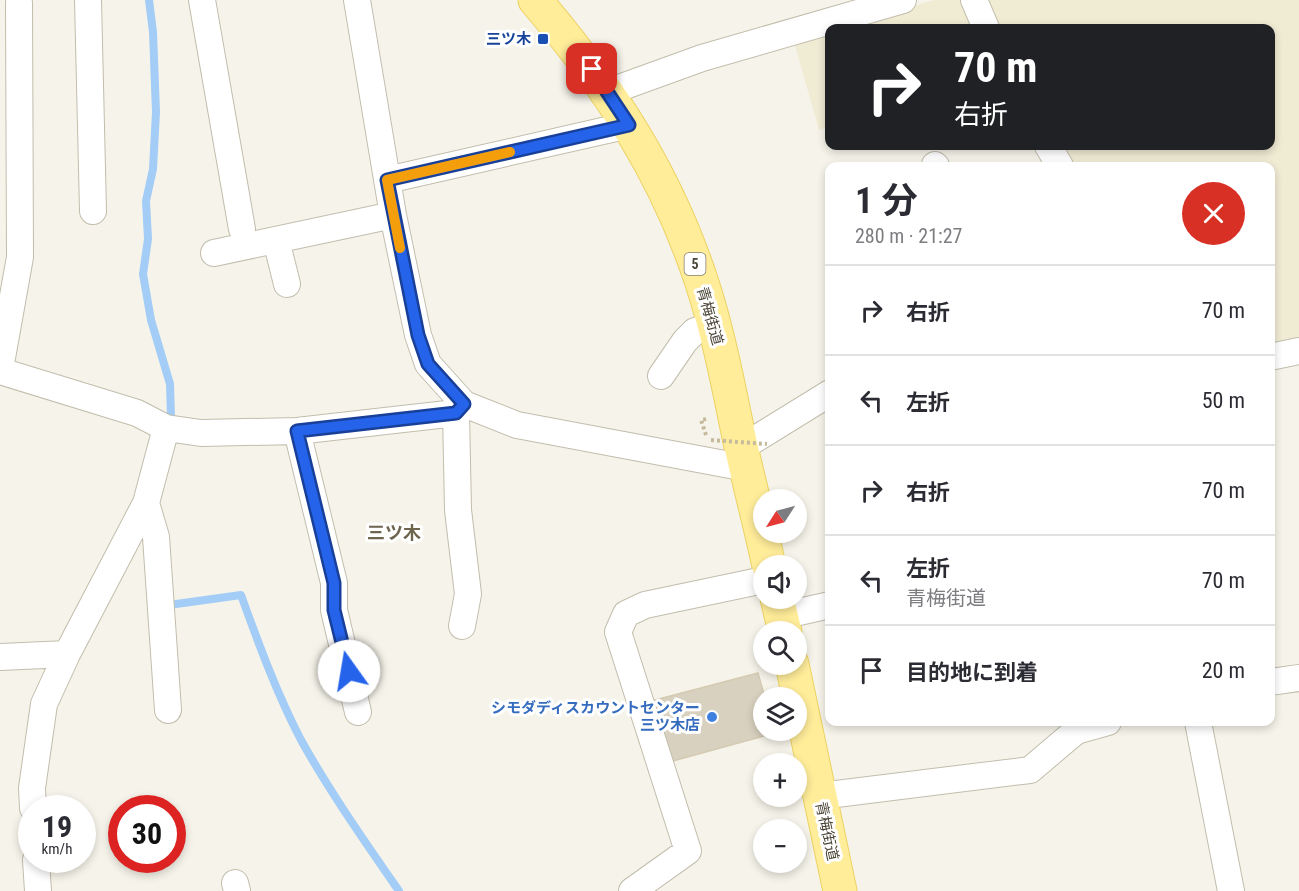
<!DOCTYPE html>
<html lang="ja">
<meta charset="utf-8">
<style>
body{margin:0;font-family:"Roboto Condensed","Noto Sans JP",sans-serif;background:#f2f2f3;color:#2b2b33;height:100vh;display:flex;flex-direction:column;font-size:22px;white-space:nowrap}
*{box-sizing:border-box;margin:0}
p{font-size:20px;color:#7c7c81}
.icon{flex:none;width:33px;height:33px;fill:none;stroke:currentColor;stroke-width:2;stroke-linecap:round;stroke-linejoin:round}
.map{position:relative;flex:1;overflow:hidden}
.drawer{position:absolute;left:825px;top:162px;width:450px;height:564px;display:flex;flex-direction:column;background:#fff;border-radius:12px;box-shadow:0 3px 9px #0003}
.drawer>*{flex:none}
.top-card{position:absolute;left:825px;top:24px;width:450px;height:126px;border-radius:12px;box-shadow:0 3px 9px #0003;background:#202124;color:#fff;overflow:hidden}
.needle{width:39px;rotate:234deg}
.controls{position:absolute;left:753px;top:489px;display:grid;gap:12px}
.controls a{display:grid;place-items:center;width:54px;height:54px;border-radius:50%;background:#fff;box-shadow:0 3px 9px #0003;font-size:30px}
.speed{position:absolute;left:18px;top:795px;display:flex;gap:12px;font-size:30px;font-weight:700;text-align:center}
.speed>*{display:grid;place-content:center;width:78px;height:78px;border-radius:50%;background:#fff;box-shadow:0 3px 9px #0003;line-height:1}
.speed small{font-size:15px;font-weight:400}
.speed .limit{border:9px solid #d22;background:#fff;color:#111}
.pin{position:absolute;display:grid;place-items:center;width:51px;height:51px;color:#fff;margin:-26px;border-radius:12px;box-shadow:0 3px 9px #0006}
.me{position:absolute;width:66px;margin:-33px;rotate:347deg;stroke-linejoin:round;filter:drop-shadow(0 0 4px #0008)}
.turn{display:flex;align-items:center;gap:21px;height:126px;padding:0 30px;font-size:27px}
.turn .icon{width:78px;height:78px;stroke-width:2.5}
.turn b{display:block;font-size:42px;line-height:51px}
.round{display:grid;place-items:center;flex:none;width:63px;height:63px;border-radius:32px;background:#f2f2f3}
.overview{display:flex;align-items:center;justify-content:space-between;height:102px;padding:0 30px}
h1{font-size:36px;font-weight:700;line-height:45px}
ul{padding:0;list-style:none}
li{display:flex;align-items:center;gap:18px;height:90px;padding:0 30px;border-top:2px solid #e1e1e2}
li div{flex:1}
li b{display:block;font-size:22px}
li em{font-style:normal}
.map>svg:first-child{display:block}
.education{fill:#f0ebd3}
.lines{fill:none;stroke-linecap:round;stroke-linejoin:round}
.stream{stroke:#a3ccf6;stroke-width:8}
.building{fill:#d9d1bf;stroke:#d4cab1;stroke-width:1.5}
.minor-casing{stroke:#c2bdac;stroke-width:28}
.major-casing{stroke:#ecd162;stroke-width:35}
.path{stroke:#c5bb9c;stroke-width:4;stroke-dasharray:3 3;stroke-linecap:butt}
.minor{stroke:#fff;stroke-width:26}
.major{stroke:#ffed9a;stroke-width:33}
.path-bridge{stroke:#c5bb9c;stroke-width:4;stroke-dasharray:3 3;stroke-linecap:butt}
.route-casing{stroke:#184099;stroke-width:15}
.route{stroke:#2563eb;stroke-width:10}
.slow{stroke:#f59e0b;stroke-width:10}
.transit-dot{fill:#1a4fb4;stroke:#fff;stroke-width:2}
.shop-dot{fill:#3f7fe0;stroke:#fff;stroke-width:2}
.labels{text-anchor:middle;stroke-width:6;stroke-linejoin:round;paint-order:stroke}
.shield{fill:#fff;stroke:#817d73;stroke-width:1.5}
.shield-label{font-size:14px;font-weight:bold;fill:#4b4537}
.transit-label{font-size:15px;font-weight:bold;fill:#164399;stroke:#fff;text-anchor:end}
.street-label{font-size:15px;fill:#4b4537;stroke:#fff}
.shop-label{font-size:15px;font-weight:bold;fill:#366cbe;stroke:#fff;text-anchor:end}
.quarter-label{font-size:18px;font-weight:bold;fill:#6e654e;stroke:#fff}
</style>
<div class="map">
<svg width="1299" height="891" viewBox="0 0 1299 891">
<rect width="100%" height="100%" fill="#f6f4ea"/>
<!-- education -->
<path class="education" d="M 934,0 L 965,0 L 978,28 L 838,28 Z
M 985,0 L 1299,0 L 1299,337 L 1271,343 L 1270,166 L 1070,166 L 1058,146 L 1270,146 L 1270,28 L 996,28 Z
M 829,31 L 829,127 L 819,130 L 794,42 Z"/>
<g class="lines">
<!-- stream -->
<path class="stream" d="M 149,0 L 153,32 L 156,112 L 153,169 L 146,201 L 148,239 L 143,274 L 151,320 L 170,384 L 171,417
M 169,605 L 241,595 C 259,645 277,694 301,740 C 330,792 365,842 399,891"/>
</g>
<!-- building -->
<path class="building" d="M 758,673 L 765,698 L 764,730 L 774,730 L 775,733 L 669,762 L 651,701 Z"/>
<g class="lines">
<!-- minor casing -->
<g class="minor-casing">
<path id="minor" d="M 88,0 L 93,211
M 202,0 L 242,229
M 357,0 L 393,215 L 418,335 L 428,364 L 464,404 L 517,425 L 746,468
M 974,0 L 986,28
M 608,92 L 702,58 L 903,0
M 1048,146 L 1060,166
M 935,165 L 936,166
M 387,180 L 629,125
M 276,240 L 287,284
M 214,253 L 393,215
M 1270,357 L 1299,351
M 0,369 L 20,257 L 19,3
M 0,371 L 137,413 L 166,428 L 201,433 L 297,431 L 456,413 L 464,404
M 661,376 L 685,341 L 695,331 L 713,325
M 456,413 L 458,510 L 468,594 L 462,626
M 297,431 L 334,583 L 334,610 L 358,712
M 741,448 L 830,393
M 146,503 L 156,537 L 168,710
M 781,616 L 830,605
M 0,657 L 67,654
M 1270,682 L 1299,678
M 1198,722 L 1231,891
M 820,796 L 1030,770 L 1076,731 L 1108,722
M 33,808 L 32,788 L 44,704 L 67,654 L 146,503 L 166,428
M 36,860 L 38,891
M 235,883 L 237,891
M 632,891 L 688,851 L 618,632 L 626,614 L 645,605 L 764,580"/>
</g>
<!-- major casing -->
<g class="major-casing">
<path id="major" d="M 535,0 C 610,88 666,173 702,283 C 719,335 729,389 740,442 C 749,483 760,524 769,566
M 777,598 L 785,632
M 792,664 L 840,891"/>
</g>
<!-- path -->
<path class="path" d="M 706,435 L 701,420 L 707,419"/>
<!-- minor -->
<use href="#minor" class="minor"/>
<!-- major -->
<use href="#major" class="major"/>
<!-- path-bridge -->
<path class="path-bridge" d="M 711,440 L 767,444"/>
</g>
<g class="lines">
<!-- route casing -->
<g class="route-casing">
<path id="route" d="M 349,671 L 334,610 L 334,583 L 297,431 L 456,413 L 464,404 L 428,364 L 418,335 L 387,180 L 629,125 L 592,69"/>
</g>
<!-- route -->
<use href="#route" class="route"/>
<!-- slow -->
<path class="slow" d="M 400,248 L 387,180 L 510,152"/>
</g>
<!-- markers -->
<rect class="transit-dot" x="537" y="33" width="12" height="12" rx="3"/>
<circle class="shop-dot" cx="712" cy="717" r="6"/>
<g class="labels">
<!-- shield labels -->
<rect class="shield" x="684.5" y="253" width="21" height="22" rx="4.5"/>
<g class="shield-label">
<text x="695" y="269">5</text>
</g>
<!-- transit labels -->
<g class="transit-label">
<text x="531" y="44">三ツ木</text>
</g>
<!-- street labels -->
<g class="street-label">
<text transform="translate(710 316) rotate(74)" y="5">青梅街道</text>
<text transform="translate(827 831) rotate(78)" y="5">青梅街道</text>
</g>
<!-- shop labels -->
<g class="shop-label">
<text x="700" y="713">シモダディスカウントセンター<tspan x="700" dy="17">三ツ木店</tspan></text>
</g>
<!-- quarter labels -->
<g class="quarter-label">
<text x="394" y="539">三ツ木</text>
</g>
</g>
</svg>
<div class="controls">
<a><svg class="needle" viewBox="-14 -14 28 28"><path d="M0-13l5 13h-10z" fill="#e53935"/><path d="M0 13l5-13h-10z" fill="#7c7c81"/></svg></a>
<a><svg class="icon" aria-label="sound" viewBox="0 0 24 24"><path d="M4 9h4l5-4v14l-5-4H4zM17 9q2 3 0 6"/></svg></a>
<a><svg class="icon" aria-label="search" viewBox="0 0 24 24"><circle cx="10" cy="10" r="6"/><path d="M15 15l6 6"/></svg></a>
<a><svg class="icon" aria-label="layers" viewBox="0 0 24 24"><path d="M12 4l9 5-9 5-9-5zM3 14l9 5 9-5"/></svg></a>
<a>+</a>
<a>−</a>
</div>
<div class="speed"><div>19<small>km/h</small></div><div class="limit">30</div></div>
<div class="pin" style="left:592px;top:69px;background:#d93025"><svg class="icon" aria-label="arrive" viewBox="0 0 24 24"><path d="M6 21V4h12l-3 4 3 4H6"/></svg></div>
<svg class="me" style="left:349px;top:671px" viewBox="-20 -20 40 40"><circle r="19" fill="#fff"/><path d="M0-13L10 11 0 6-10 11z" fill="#2563eb"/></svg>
<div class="top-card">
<div class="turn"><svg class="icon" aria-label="right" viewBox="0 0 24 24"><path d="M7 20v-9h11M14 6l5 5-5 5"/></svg><div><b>70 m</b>右折</div></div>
</div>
<section class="drawer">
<div class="overview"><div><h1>1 分</h1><p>280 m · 21:27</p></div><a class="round" style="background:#d93025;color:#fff"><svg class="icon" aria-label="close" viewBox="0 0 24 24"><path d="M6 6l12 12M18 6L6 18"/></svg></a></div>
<ul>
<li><svg class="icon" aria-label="right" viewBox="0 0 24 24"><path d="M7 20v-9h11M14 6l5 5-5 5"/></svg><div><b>右折</b></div><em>70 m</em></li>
<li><svg class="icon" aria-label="left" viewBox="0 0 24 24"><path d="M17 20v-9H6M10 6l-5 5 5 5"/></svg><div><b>左折</b></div><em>50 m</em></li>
<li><svg class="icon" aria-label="right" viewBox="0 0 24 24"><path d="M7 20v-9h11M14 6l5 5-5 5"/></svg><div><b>右折</b></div><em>70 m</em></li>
<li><svg class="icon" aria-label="left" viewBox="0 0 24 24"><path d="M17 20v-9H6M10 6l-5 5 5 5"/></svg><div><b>左折</b><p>青梅街道</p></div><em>70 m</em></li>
<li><svg class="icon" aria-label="arrive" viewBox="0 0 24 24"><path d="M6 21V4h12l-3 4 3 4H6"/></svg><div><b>目的地に到着</b></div><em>20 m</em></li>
</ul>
</section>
</div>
